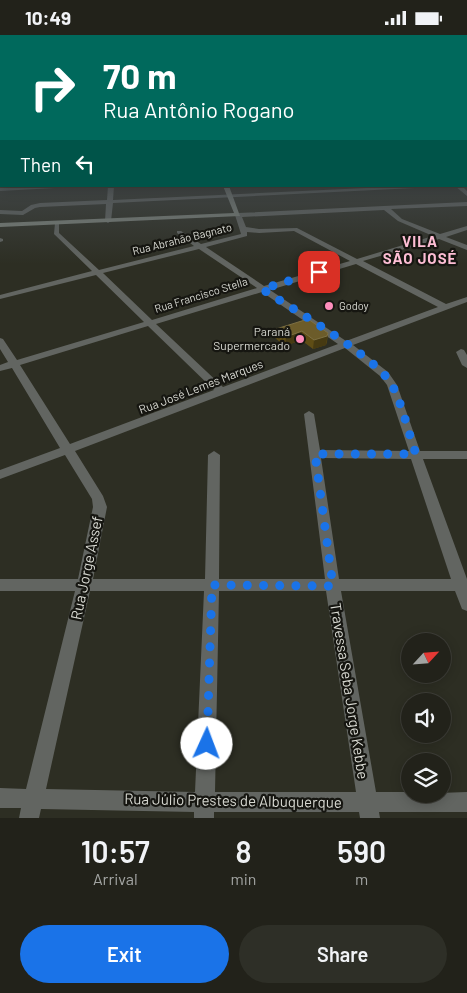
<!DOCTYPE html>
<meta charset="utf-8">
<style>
body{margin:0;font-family:Barlow,sans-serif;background:#2e2f27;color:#f1f3f6;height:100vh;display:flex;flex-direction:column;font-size:19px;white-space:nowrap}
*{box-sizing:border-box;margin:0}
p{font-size:16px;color:#a2a4a2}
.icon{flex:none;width:28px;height:28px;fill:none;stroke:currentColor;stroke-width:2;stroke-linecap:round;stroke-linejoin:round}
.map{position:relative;height:783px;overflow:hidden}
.side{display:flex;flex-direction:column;background:#22221a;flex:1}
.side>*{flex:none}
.hud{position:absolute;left:0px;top:0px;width:468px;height:152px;box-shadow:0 2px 12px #0003,0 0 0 1px #3f3f39;background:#00695c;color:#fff;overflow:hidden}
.needle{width:32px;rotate:64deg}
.tools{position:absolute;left:401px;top:598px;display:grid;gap:10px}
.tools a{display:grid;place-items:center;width:50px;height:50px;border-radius:50%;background:#22221a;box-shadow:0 2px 12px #0003,0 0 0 1px #3f3f39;font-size:25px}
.pin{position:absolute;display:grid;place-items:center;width:42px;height:42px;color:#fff;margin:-21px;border-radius:10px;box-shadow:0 2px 8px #0006}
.me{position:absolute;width:55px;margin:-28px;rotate:2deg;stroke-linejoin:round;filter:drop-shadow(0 0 4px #0008)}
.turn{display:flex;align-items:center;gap:18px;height:105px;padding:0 20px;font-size:22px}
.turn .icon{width:65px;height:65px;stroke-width:2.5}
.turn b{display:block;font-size:35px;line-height:42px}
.then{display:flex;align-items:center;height:48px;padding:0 20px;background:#0003;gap:10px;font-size:19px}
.eta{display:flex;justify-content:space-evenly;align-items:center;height:85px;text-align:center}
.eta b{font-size:30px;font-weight:600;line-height:35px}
.primary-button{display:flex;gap:10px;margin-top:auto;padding:10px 20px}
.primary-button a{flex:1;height:58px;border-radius:30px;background:#1a73e8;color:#fff;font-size:20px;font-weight:600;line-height:58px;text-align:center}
.primary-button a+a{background:#2e2f27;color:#f1f3f6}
.status{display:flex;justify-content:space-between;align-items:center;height:35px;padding:0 25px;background:#22221a;direction:ltr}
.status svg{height:14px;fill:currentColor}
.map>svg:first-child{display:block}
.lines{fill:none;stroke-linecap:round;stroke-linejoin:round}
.street{fill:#626561;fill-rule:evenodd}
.secondary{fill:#7f857d;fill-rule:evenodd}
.wall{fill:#5f4d15}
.shaded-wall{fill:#463a12}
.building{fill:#6c5c2a;stroke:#7d7044}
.route{stroke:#1a73e8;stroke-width:9;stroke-dasharray:0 16.2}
.poi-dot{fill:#fe8ebc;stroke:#161611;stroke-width:2}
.labels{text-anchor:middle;stroke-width:4.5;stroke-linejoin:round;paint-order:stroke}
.far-street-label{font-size:11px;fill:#d9dad3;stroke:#161611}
.far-poi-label{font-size:11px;fill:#d9dad3;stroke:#161611;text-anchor:start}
.poi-label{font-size:12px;fill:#d9dad3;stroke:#161611;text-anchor:end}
.street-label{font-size:12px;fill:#d9dad3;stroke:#161611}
.far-district-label{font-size:15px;font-weight:bold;letter-spacing:1px;fill:#fdbdd4;stroke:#161611}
.near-street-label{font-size:15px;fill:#d9dad3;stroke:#161611}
</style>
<div class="status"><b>10:49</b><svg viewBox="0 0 49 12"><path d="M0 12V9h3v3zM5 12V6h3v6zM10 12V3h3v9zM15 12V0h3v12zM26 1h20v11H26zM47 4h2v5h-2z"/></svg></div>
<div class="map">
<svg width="467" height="783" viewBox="0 0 467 783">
<rect width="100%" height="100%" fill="#2d2e23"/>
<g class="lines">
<!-- street -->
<path class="street" d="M 466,120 L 467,120 L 467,121 L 466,121 Z
M 466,132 L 467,132 L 467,136 L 466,136 Z
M 0,136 L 1,136 L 1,140 L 0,140 Z
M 58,151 L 55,153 L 0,156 L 0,152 Z
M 108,151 L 114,151 L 113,165 L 409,151 L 455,151 L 113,168 L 111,186 L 108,188 L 105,186 L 106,169 L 40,172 L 35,173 L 23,180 L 0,179 L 0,175 L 22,176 L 31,170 L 40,168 L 107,165 Z
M 455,151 L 462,151 L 467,156 L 467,161 Z
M 467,167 L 467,171 L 391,174 L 402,184 L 440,199 L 467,191 L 467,195 L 446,202 L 467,210 L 467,215 L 439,204 L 363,226 L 446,269 L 467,262 L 467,267 L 353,310 L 388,337 L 397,350 L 420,416 L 467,416 L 467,424 L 423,424 L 467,544 L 467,576 L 462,574 L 455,556 L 341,556 L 376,757 L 410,757 L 410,759 L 467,757 L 467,777 L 379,777 L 380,783 L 360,783 L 359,777 L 214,777 L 214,783 L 194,783 L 194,777 L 41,774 L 39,783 L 19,783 L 21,773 L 0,773 L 0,753 L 26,754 L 75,556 L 0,556 L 0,544 L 78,544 L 93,472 L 92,464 L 65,420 L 0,444 L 0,435 L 60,413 L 12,333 L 0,336 L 0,330 L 8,327 L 0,314 L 0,303 L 3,304 L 17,325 L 144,287 L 96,240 L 0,264 L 0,260 L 92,236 L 54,199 L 55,188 L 59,188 L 59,198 L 99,235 L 194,211 L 177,198 L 177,196 L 181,196 L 201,209 L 241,199 L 235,180 L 238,178 ZM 384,175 L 398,186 L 433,201 L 357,224 L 297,193 L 259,194 L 246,192 L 242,182 ZM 294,196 L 350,226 L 264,251 L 206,212 L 247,201 L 247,197 L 259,198 ZM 199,214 L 257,253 L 152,285 L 103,238 ZM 356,229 L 438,272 L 346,306 L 270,255 ZM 262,257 L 338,309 L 223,352 L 156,289 ZM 148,291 L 214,355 L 70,409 L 20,330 ZM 345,313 L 380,341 L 387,350 L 409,416 L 320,415 L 314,379 L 309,376 L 304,379 L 325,544 L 219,544 L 220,420 L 214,416 L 208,420 L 205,544 L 93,544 L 107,472 L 103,461 L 75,416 ZM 321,423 L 411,424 L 451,544 L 339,544 ZM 90,556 L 204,556 L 195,757 L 46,754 ZM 219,556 L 326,556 L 356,757 L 215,757 Z
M 0,203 L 3,204 L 3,206 L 0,207 Z
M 461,314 L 464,315 L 467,320 L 467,333 L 462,330 L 456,317 Z"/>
<!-- secondary -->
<path class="secondary" d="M 223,151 L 229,151 L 240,181 L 0,192 L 0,188 L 234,178 Z"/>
</g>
<!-- wall -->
<path class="wall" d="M 276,294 L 328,298 L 327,307 L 326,310 L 313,314 L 301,305 L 285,311 L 275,303 Z"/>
<!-- shaded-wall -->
<path class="shaded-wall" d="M 302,296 L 301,305 L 285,311 L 286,302 Z
M 328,298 L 326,310 L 313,314 L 314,305 Z"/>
<!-- building -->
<path class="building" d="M 308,284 L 328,298 L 327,301 L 314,305 L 302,296 L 286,302 L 276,294 Z"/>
<!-- sky -->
<linearGradient id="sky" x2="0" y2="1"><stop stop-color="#191913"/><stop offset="0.52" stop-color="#464c50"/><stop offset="1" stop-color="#464c50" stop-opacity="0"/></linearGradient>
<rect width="467" height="229" fill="url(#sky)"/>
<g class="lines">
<!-- route -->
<path class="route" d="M 207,709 L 212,550 L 333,551 L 315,419 L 416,419 C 408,397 403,371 392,350 C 378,323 291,273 262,254 L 319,237"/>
</g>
<!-- markers -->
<g class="poi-dot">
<circle cx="329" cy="271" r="5"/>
<circle cx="300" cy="304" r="5"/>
</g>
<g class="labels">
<!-- far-street labels -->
<g class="far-street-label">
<text transform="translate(182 204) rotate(-14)" y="4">Rua Abrahão Bagnato</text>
<text transform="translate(201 260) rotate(-17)" y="4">Rua Francisco Stella</text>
</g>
<!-- far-poi labels -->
<g class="far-poi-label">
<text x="339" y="275">Godoy</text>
</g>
<!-- poi labels -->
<g class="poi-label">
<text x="290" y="301">Paraná<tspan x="290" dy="14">Supermercado</tspan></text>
</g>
<!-- street labels -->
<g class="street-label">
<text transform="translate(201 352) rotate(-21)" y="4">Rua José Lemes Marques</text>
</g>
<!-- far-district labels -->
<g class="far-district-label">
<text x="420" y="212">VILA<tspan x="420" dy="17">SÃO JOSÉ</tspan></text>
</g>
<!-- near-street labels -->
<g class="near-street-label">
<text transform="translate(87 533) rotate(-78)" y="5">Rua Jorge Assef</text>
<text transform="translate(349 656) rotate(81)" y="5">Travessa Seba Jorge Kebbe</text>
<text transform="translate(233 766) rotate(1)" y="5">Rua Júlio Prestes de Albuquerque</text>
</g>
</g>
</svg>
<div class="tools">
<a><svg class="needle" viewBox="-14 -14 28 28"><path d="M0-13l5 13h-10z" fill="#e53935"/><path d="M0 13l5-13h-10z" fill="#a2a4a2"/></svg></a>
<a><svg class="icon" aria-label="sound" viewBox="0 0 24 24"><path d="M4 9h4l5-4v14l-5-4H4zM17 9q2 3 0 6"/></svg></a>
<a><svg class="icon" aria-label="layers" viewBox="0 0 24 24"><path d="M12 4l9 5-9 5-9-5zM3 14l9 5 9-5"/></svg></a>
</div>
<div class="pin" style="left:319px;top:237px;background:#d93025"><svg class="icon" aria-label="arrive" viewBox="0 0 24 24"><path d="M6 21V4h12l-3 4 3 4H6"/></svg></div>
<svg class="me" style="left:207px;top:709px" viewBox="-20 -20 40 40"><circle r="19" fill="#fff"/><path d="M0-13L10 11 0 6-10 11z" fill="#1a73e8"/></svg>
<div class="hud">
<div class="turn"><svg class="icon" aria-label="right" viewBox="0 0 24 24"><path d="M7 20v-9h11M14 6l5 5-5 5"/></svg><div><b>70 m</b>Rua Antônio Rogano</div></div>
<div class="then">Then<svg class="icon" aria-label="left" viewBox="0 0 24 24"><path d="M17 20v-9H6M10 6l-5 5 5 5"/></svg></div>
</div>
</div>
<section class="side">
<div class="eta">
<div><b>10:57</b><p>Arrival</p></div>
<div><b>8</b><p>min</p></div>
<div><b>590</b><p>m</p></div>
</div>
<div class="primary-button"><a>Exit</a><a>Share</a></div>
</section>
